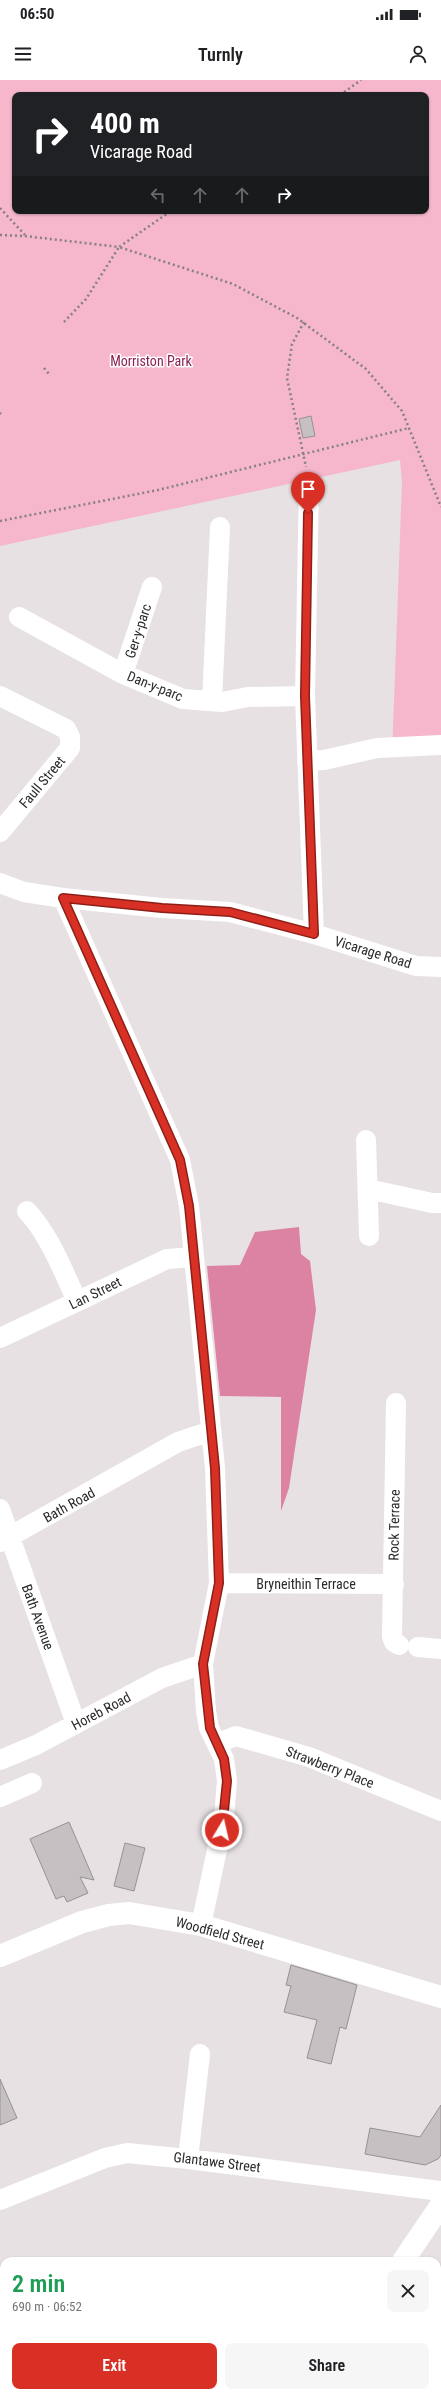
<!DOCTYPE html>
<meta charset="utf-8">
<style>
body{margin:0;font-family:"Roboto Condensed",sans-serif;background:#f6f6f6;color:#202124;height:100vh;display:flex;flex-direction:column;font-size:15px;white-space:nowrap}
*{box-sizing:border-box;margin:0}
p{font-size:13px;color:#757577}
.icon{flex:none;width:22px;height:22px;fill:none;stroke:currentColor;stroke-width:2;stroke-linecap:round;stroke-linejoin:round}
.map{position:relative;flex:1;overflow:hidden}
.drawer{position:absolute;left:0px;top:2177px;width:441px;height:140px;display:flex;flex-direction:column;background:#fff;border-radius:12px 12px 0 0;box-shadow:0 1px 3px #0004}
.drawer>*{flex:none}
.hud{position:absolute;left:12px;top:12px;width:417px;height:122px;border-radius:8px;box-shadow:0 1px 3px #0004;background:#202124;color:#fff;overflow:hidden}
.pin{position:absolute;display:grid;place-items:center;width:34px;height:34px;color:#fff;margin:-41px -17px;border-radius:50% 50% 50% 0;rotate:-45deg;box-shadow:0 0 4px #0007}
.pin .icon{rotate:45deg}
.me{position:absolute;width:44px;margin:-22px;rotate:9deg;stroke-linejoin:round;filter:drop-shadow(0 0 3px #0008)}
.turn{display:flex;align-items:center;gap:14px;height:84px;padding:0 12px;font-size:18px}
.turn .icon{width:52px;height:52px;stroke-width:2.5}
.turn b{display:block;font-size:28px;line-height:34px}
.lanes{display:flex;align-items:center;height:38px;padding:0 12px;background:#0003;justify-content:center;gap:20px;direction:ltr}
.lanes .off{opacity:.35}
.round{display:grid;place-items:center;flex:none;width:42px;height:42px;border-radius:8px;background:#f6f6f6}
.head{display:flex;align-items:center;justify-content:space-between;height:68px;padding:0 12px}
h1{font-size:24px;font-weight:600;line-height:30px;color:#1e9e55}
.action{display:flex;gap:8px;margin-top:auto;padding:8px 12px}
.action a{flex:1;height:46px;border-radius:8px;background:#d93025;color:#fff;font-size:16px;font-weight:600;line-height:46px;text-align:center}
.action a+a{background:#f6f6f6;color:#202124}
.status{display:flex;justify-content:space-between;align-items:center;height:28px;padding:0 20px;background:#fff;direction:ltr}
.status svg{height:11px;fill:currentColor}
header{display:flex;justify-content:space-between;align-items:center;height:52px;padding:0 12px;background:#fff;font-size:18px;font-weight:600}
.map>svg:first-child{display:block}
.green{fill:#f6b6cb;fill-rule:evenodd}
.forest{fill:#dc82a3}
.building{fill:#c6c0c2;stroke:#969192}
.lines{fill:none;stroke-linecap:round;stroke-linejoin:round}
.path{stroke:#858182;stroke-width:2.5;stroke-dasharray:2 3;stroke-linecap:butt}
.minor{stroke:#fff;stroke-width:20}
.major{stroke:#fff;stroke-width:22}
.route-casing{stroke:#8d1f18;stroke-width:10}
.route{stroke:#d93025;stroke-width:7}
.labels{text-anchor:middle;stroke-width:3;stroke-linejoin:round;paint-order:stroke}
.park-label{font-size:14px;fill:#8b2052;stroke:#fff}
.street-label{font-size:14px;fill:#2c2a2a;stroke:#fff}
</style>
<div class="status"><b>06:50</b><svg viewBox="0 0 49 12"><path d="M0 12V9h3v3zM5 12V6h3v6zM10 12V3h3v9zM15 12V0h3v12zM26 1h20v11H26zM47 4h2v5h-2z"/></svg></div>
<header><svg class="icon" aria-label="menu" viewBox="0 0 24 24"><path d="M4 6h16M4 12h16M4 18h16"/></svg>Turnly<svg class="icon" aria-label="person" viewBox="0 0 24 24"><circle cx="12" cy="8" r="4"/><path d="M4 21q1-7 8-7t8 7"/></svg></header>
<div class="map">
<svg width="441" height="2317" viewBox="0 0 441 2317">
<rect width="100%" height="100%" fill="#e7e1e3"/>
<!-- green -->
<path class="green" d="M 0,0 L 441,0 L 441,673 L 392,675 L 402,402 L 400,380 L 0,466 ZM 15,15 L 426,15 L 426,131 L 15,131 Z
M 437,2297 L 441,2300 L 441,2317 L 343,2317 L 346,2313 L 437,2313 Z"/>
<!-- forest -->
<path class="forest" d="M 299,1147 L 301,1174 L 310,1181 L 316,1230 L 289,1408 L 281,1431 L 281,1317 L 220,1316 L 207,1186 L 240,1185 L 255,1152 Z"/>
<!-- building -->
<path class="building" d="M 311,336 L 315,356 L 303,358 L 299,339 Z
M 69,1742 L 94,1800 L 80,1797 L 88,1813 L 67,1822 L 64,1816 L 56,1819 L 30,1759 Z
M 125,1763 L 145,1768 L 134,1811 L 114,1806 Z
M 291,1885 L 357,1905 L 346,1949 L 340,1947 L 331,1984 L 307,1978 L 317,1940 L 284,1932 L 291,1906 L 286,1905 Z
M 0,1999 L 17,2038 L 0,2045 Z
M 441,2025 L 441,2075 L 438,2079 L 425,2085 L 365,2074 L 370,2048 L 420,2057 Z"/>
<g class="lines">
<!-- path -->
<path class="path" d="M 340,15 L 361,0
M 0,128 L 25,155
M 0,155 L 25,156 L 119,167 L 171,131
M 64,242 L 86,219 L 119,167 L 233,204 L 297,238 L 366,289 L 402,331 L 441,427
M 304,242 L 292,264 L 287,298 L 306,387
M 44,288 L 49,294
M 0,333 L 1,334
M 0,441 L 158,410 L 409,348"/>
<!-- minor -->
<path class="minor" d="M 309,403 L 305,616 L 314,854
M 19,537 L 123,594 L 183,619 L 222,622 L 248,617 L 305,616
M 123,594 L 152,507
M 0,616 L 66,649 L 70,657 L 70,668 L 0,752
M 212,621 L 220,447
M 307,681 L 324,680 L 377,668 L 441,665
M 0,803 L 24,812 L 63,818 L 162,828 L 230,832 L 314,854 L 416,886 L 441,887
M 63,818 L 180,1080 L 189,1126 L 215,1388 L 219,1503 L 203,1584 L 206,1631 L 209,1648 L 224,1679 L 227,1701 L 224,1737 L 201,1845
M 366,1060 L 369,1156
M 368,1109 L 432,1123 L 441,1123
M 27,1131 C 50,1156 63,1191 77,1221
M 0,1258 L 167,1179 L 193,1177
M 396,1323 L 392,1556 L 394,1562 L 399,1565
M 0,1429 L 76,1644
M 0,1462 L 178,1362 L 211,1351
M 219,1503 L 394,1504
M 418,1567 L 441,1569
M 218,1663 L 236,1656 L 309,1677 L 441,1731
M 0,1680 L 36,1665 L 162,1598 L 203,1584
M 0,1717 L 32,1703
M 188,2079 L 200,1974
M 0,2120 L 105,2078 L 127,2073 L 188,2079 L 441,2111
M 0,2273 L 4,2282
M 437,2278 L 441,2280
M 18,2313 L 19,2317
M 120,2317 L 121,2313"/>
<!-- major -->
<path class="major" d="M 0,1876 L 82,1842 L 109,1835 L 129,1833 L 201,1845 L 441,1917
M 403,2181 L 441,2125
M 309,2317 L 312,2313"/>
</g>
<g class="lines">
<!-- route casing -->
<g class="route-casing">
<path id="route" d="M 222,1750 L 227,1701 L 224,1679 L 210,1648 L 203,1584 L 219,1503 L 215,1388 L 189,1126 L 180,1080 L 63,818 L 162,828 L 230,832 L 314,854 L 305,616 L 308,433"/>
</g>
<!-- route -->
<use href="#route" class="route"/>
</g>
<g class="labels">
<!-- park labels -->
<g class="park-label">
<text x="151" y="286">Morriston Park</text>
</g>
<!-- street labels -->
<g class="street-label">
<text transform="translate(138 551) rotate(-72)" y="5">Ger-y-parc</text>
<text transform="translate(155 606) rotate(22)" y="5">Dan-y-parc</text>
<text transform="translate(42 702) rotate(-50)" y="5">Faull Street</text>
<text transform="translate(373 872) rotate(17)" y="5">Vicarage Road</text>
<text transform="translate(95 1213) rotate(-26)" y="5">Lan Street</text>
<text transform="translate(69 1425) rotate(-29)" y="5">Bath Road</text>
<text transform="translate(394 1445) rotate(-89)" y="5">Rock Terrace</text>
<text x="306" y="1509">Bryneithin Terrace</text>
<text transform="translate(38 1537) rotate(70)" y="5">Bath Avenue</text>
<text transform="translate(101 1631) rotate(-28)" y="5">Horeb Road</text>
<text transform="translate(330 1687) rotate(21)" y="5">Strawberry Place</text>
<text transform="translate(220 1853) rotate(15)" y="5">Woodfield Street</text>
<text transform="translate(217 2082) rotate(7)" y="5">Glantawe Street</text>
</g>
</g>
</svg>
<div class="pin" style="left:308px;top:433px;background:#d93025"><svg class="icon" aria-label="arrive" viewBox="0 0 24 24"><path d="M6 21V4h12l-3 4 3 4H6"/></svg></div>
<svg class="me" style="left:222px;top:1750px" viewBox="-20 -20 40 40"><circle r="17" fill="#d93025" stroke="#fff" stroke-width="3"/><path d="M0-11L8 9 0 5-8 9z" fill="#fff"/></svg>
<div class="hud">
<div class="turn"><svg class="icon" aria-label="right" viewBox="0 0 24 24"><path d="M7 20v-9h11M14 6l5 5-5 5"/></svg><div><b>400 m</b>Vicarage Road</div></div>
<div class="lanes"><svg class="icon off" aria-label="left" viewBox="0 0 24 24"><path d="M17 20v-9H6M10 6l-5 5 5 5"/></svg><svg class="icon off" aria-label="ahead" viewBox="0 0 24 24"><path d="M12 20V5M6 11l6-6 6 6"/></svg><svg class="icon off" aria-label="ahead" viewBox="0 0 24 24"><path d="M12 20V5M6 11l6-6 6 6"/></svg><svg class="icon" aria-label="right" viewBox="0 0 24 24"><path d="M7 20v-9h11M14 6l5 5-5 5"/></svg></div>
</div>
<section class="drawer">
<div class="head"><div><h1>2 min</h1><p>690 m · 06:52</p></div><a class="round"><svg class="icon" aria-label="close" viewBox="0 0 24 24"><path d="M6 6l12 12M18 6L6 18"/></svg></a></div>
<div class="action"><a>Exit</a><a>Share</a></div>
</section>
</div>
